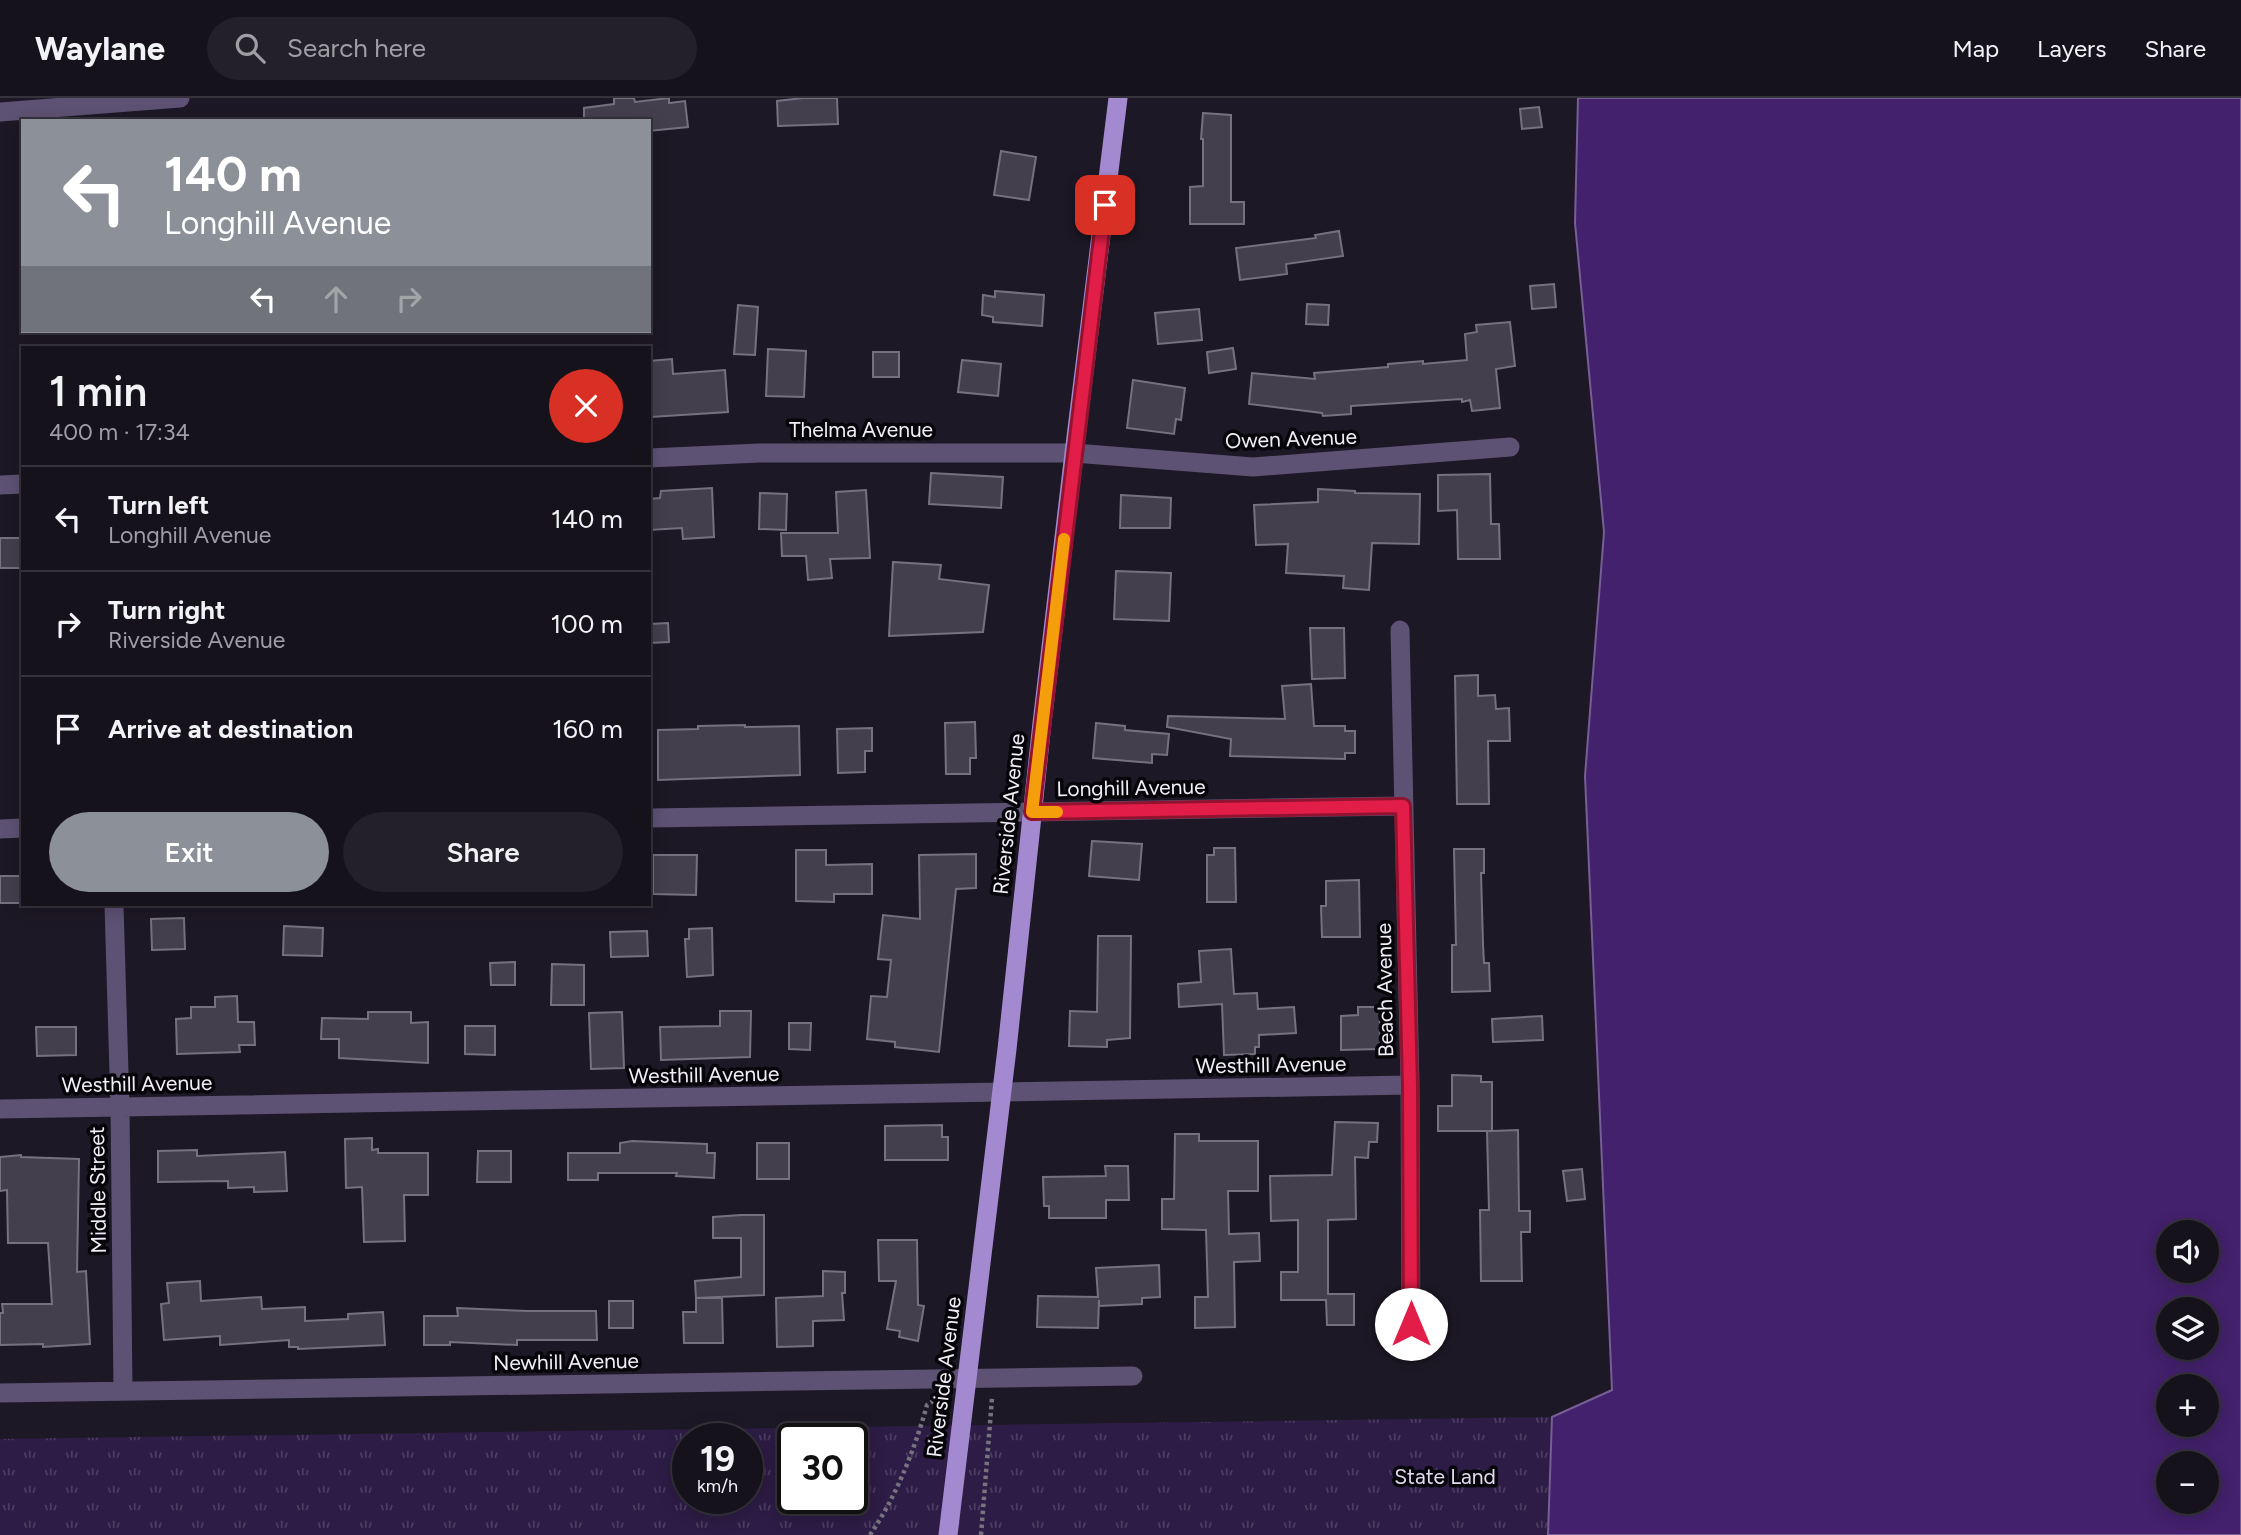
<!DOCTYPE html>
<meta charset="utf-8">
<style>
body{margin:0;font-family:Figtree,sans-serif;background:#232029;color:#f1f3f6;height:100vh;display:flex;flex-direction:column;font-size:26px;white-space:nowrap}
*{box-sizing:border-box;margin:0}
p{font-size:23px;color:#9e9ea3}
.icon{flex:none;width:38px;height:38px;fill:none;stroke:currentColor;stroke-width:2;stroke-linecap:round;stroke-linejoin:round}
.map{position:relative;flex:1;overflow:hidden}
.sheet{position:absolute;left:21px;top:248px;width:630px;height:560px;display:flex;flex-direction:column;background:#16121c;border-radius:0px;box-shadow:0 4px 18px #0003,0 0 0 2px #35323b}
.sheet>*{flex:none}
.guide{position:absolute;left:21px;top:21px;width:630px;height:214px;border-radius:0px;box-shadow:0 4px 18px #0003,0 0 0 2px #35323b;background:#8c9099;color:#fff;overflow:hidden}
.buttons{position:absolute;left:2156px;top:1122px;display:grid;gap:14px}
.buttons a{display:grid;place-items:center;width:63px;height:63px;border-radius:50%;background:#16121c;box-shadow:0 4px 18px #0003,0 0 0 2px #35323b;font-size:35px}
.speed{position:absolute;left:672px;top:1325px;display:flex;gap:14px;font-size:35px;font-weight:700;text-align:center}
.speed>*{display:grid;place-content:center;width:91px;height:91px;border-radius:50%;background:#16121c;box-shadow:0 4px 18px #0003,0 0 0 2px #35323b;line-height:1}
.speed small{font-size:18px;font-weight:400}
.speed .limit{border:4px solid #111;border-radius:10px;background:#fff;color:#111}
.pin{position:absolute;display:grid;place-items:center;width:60px;height:60px;color:#fff;margin:-30px;border-radius:14px;box-shadow:0 4px 10px #0006}
.me{position:absolute;width:77px;margin:-38px;rotate:0deg;stroke-linejoin:round;filter:drop-shadow(0 0 5px #0008)}
.turn{display:flex;align-items:center;gap:24px;height:147px;padding:0 28px;font-size:32px}
.turn .icon{width:91px;height:91px;stroke-width:2.5}
.turn b{display:block;font-size:49px;line-height:60px}
.lanes{display:flex;align-items:center;height:66px;padding:0 28px;background:#0003;justify-content:center;gap:35px;direction:ltr}
.lanes .off{opacity:.35}
.round{display:grid;place-items:center;flex:none;width:74px;height:74px;border-radius:37px;background:#232029}
.head{display:flex;align-items:center;justify-content:space-between;height:119px;padding:0 28px}
h1{font-size:42px;font-weight:600;line-height:52px}
.button{display:flex;gap:14px;margin-top:auto;padding:14px 28px}
.button a{flex:1;height:80px;border-radius:42px;background:#8c9099;color:#fff;font-size:28px;font-weight:600;line-height:80px;text-align:center}
.button a+a{background:#232029;color:#f1f3f6}
ul{padding:0;list-style:none}
li{display:flex;align-items:center;gap:21px;height:105px;padding:0 28px;border-top:2px solid #35323b}
li div{flex:1}
li b{display:block;font-size:26px}
li em{font-style:normal}
header{display:flex;align-items:center;gap:42px;box-sizing:border-box;height:98px;padding:0 35px;background:#16121c;border-bottom:2px solid #35323b}
header strong{font-size:33px}
nav{display:flex;gap:38px;margin-inline-start:auto;font-size:24px}
.search{width:490px;height:63px;background:#232029;display:flex;align-items:center;gap:18px;box-sizing:border-box;padding:0 24px;border-radius:38px;color:#9e9ea3;font-size:26px}
.map>svg:first-child{display:block}
.grass{fill:url(#grass-tufts);fill-rule:evenodd}
.water{fill:#43216c;stroke:#775e96;stroke-width:2;fill-rule:evenodd}
.building{fill:#443f4d;stroke:#767180;stroke-width:2}
.lines{fill:none;stroke-linecap:round;stroke-linejoin:round}
.path{stroke:#77737e;stroke-width:4.5;stroke-dasharray:3.5 3.5;stroke-linecap:butt}
.minor{stroke:#5e5274;stroke-width:19}
.primary{stroke:#a389d0;stroke-width:19}
.route-casing{stroke:#92132f;stroke-width:18}
.route{stroke:#e11d48;stroke-width:12}
.slow{stroke:#f59e0b;stroke-width:12}
.labels{text-anchor:middle;stroke-width:7;stroke-linejoin:round;paint-order:stroke}
.street-label{font-size:21px;fill:#f1eef7;stroke:#060509}
.park-label{font-size:21px;fill:#e1daf0;stroke:#060509}
</style>
<header>
<strong>Waylane</strong>
<div class="search"><svg class="icon" aria-label="search" viewBox="0 0 24 24"><circle cx="10" cy="10" r="6"/><path d="M15 15l6 6"/></svg>Search here</div>
<nav><a>Map</a><a>Layers</a><a>Share</a></nav>
</header>
<div class="map">
<svg width="2241" height="1437" viewBox="0 0 2241 1437">
<defs>
<pattern id="grass-tufts" width="24" height="20" patternUnits="userSpaceOnUse" patternTransform="scale(1.75)"><rect width="24" height="20" fill="#2d1c45"/><path d="M3 7l-1-3M5 7V3M7 7l1-3M15 17l-1-3M17 17v-4M19 17l1-3" fill="none" stroke="#4c3d61"/></pattern>
</defs>
<rect width="100%" height="100%" fill="#1d1825"/>
<!-- grass -->
<path class="grass" d="M 1552,1319 L 1548,1437 L 0,1437 L 0,1341 ZM 688,1340 L 747,1340 L 747,1400 L 688,1400 ZM 793,1340 L 852,1340 L 852,1400 L 793,1400 Z"/>
<!-- water -->
<path class="water" d="M 1578,0 L 2241,0 L 2241,1437 L 1548,1437 L 1552,1319 L 1612,1292 L 1585,678 L 1604,434 L 1575,125 ZM 2168,1134 L 2207,1134 L 2207,1172 L 2168,1172 ZM 2168,1211 L 2207,1211 L 2207,1250 L 2168,1250 ZM 2168,1288 L 2207,1288 L 2207,1326 L 2168,1326 ZM 2207,1365 L 2207,1404 L 2168,1404 L 2168,1365 Z"/>
<!-- building -->
<path class="building" d="M 614,0 L 634,0 L 635,4 L 669,0 L 669,5 L 685,3 L 688,29 L 649,33 L 649,23 L 584,23 L 584,10 L 614,6 Z
M 803,0 L 837,0 L 838,26 L 778,28 L 777,3 Z
M 1539,9 L 1542,29 L 1522,31 L 1520,11 Z
M 1203,15 L 1231,17 L 1231,104 L 1244,104 L 1244,126 L 1190,126 L 1190,89 L 1203,88 L 1203,41 L 1201,41 Z
M 1001,53 L 1036,59 L 1029,102 L 994,97 Z
M 1339,133 L 1343,158 L 1286,166 L 1287,176 L 1240,182 L 1236,150 L 1316,140 L 1315,137 Z
M 1554,186 L 1556,209 L 1532,211 L 1530,188 Z
M 995,193 L 1044,197 L 1042,228 L 993,224 L 993,219 L 982,217 L 983,197 L 995,199 Z
M 1307,206 L 1329,207 L 1328,227 L 1306,226 Z
M 738,207 L 758,209 L 755,257 L 734,256 Z
M 1199,211 L 1202,242 L 1158,246 L 1155,215 Z
M 1510,224 L 1515,268 L 1496,271 L 1500,310 L 1472,313 L 1470,302 L 1462,304 L 1462,301 L 1351,308 L 1351,316 L 1323,318 L 1322,315 L 1249,306 L 1252,275 L 1315,281 L 1314,275 L 1388,269 L 1388,266 L 1423,263 L 1423,266 L 1467,262 L 1465,236 L 1477,234 L 1476,227 Z
M 1233,250 L 1236,271 L 1209,275 L 1207,254 Z
M 768,251 L 806,253 L 804,299 L 766,298 Z
M 873,254 L 899,254 L 899,279 L 873,279 Z
M 672,261 L 673,276 L 725,272 L 728,314 L 651,319 L 649,263 Z
M 962,262 L 1001,266 L 998,298 L 958,294 Z
M 1133,282 L 1185,290 L 1181,322 L 1176,321 L 1174,336 L 1127,330 Z
M 931,375 L 1003,379 L 1001,410 L 929,406 Z
M 1490,376 L 1491,426 L 1499,426 L 1500,461 L 1458,461 L 1457,412 L 1438,413 L 1438,377 Z
M 712,390 L 714,439 L 683,441 L 682,430 L 649,432 L 649,401 L 660,400 L 661,393 Z
M 1318,391 L 1355,393 L 1355,395 L 1420,396 L 1419,446 L 1372,445 L 1369,492 L 1343,490 L 1344,478 L 1286,475 L 1288,446 L 1256,447 L 1254,407 L 1318,404 Z
M 866,392 L 870,460 L 830,461 L 832,480 L 808,482 L 806,458 L 782,458 L 781,435 L 838,435 L 836,394 Z
M 760,395 L 787,396 L 786,432 L 759,431 Z
M 1121,397 L 1171,400 L 1170,430 L 1120,430 Z
M 0,440 L 22,440 L 22,470 L 0,470 Z
M 893,464 L 941,467 L 939,481 L 989,487 L 983,534 L 889,538 Z
M 1116,473 L 1171,475 L 1169,523 L 1114,521 Z
M 668,525 L 669,544 L 649,545 L 649,526 Z
M 1310,530 L 1344,530 L 1345,580 L 1312,581 Z
M 1478,577 L 1478,598 L 1495,597 L 1496,611 L 1509,610 L 1510,643 L 1488,643 L 1489,706 L 1457,706 L 1455,578 Z
M 1311,586 L 1314,628 L 1345,628 L 1345,633 L 1355,633 L 1355,655 L 1345,655 L 1345,661 L 1230,658 L 1231,641 L 1167,629 L 1168,618 L 1285,621 L 1282,588 Z
M 975,624 L 976,660 L 970,660 L 970,676 L 946,676 L 945,625 Z
M 1096,625 L 1125,628 L 1125,632 L 1169,636 L 1167,657 L 1152,656 L 1152,665 L 1093,660 Z
M 745,627 L 745,629 L 799,628 L 800,677 L 658,682 L 658,632 L 698,631 L 698,628 Z
M 872,630 L 872,653 L 865,653 L 865,674 L 838,675 L 837,631 Z
M 1092,743 L 1142,746 L 1139,782 L 1089,778 Z
M 1214,750 L 1235,750 L 1236,804 L 1207,804 L 1207,757 L 1214,757 Z
M 1454,751 L 1484,751 L 1484,775 L 1481,775 L 1483,846 L 1484,865 L 1489,865 L 1490,893 L 1452,894 L 1452,847 L 1456,847 Z
M 796,752 L 826,752 L 826,767 L 872,766 L 872,796 L 834,796 L 834,804 L 796,803 Z
M 976,756 L 976,790 L 956,791 L 939,954 L 895,949 L 895,944 L 867,941 L 871,898 L 887,899 L 891,862 L 878,861 L 883,817 L 920,821 L 919,757 Z
M 653,757 L 697,757 L 696,797 L 653,796 Z
M 0,778 L 23,778 L 23,805 L 0,805 Z
M 1359,782 L 1360,839 L 1322,839 L 1321,808 L 1326,808 L 1326,783 Z
M 184,820 L 185,851 L 152,852 L 151,821 Z
M 284,828 L 323,830 L 322,858 L 283,857 Z
M 712,830 L 713,877 L 687,879 L 685,841 L 689,841 L 689,831 Z
M 647,833 L 648,858 L 611,859 L 610,834 Z
M 1098,838 L 1131,838 L 1130,940 L 1107,942 L 1107,949 L 1069,948 L 1070,913 L 1097,914 Z
M 1231,851 L 1234,896 L 1257,895 L 1258,911 L 1294,909 L 1296,935 L 1259,937 L 1259,949 L 1255,949 L 1255,956 L 1224,957 L 1222,906 L 1179,909 L 1178,886 L 1201,884 L 1199,853 Z
M 515,864 L 515,887 L 491,887 L 490,865 Z
M 552,866 L 584,867 L 584,907 L 551,907 Z
M 237,898 L 238,924 L 254,924 L 255,947 L 239,947 L 240,954 L 177,956 L 176,921 L 191,920 L 191,909 L 215,909 L 215,899 Z
M 1358,909 L 1380,909 L 1380,951 L 1341,952 L 1341,918 L 1358,917 Z
M 720,913 L 751,913 L 750,959 L 661,962 L 660,929 L 720,928 Z
M 368,914 L 411,914 L 411,925 L 428,924 L 428,965 L 339,960 L 339,941 L 321,941 L 322,920 L 368,921 Z
M 622,914 L 624,970 L 591,971 L 589,915 Z
M 1542,918 L 1543,942 L 1493,944 L 1492,921 Z
M 789,925 L 811,925 L 810,952 L 789,951 Z
M 465,928 L 495,928 L 495,957 L 465,956 Z
M 36,929 L 76,929 L 76,957 L 37,958 Z
M 1452,977 L 1481,978 L 1481,984 L 1492,984 L 1492,1033 L 1518,1032 L 1519,1113 L 1530,1113 L 1530,1134 L 1521,1134 L 1522,1183 L 1481,1183 L 1480,1112 L 1489,1112 L 1487,1033 L 1491,1033 L 1438,1033 L 1438,1008 L 1452,1008 Z
M 1335,1024 L 1378,1025 L 1377,1044 L 1369,1044 L 1368,1060 L 1355,1059 L 1356,1121 L 1328,1122 L 1328,1196 L 1354,1196 L 1354,1227 L 1327,1227 L 1326,1202 L 1281,1202 L 1281,1174 L 1298,1174 L 1298,1122 L 1271,1123 L 1270,1078 L 1332,1077 Z
M 942,1027 L 942,1039 L 948,1039 L 948,1062 L 885,1062 L 885,1028 Z
M 1175,1036 L 1199,1036 L 1199,1043 L 1258,1043 L 1258,1093 L 1228,1093 L 1229,1136 L 1259,1135 L 1260,1163 L 1234,1164 L 1235,1229 L 1195,1230 L 1195,1199 L 1208,1199 L 1206,1132 L 1162,1131 L 1162,1101 L 1174,1101 Z
M 372,1040 L 372,1052 L 378,1051 L 378,1055 L 428,1055 L 428,1097 L 404,1097 L 405,1143 L 364,1144 L 362,1089 L 346,1090 L 345,1041 Z
M 632,1043 L 707,1046 L 707,1055 L 715,1055 L 714,1080 L 676,1078 L 677,1075 L 598,1075 L 598,1082 L 568,1082 L 568,1055 L 620,1055 L 620,1045 Z
M 757,1045 L 789,1045 L 789,1081 L 757,1081 Z
M 197,1052 L 197,1058 L 285,1054 L 287,1093 L 254,1094 L 254,1089 L 228,1090 L 228,1083 L 158,1084 L 158,1053 Z
M 478,1053 L 511,1053 L 511,1084 L 477,1084 Z
M 21,1057 L 21,1059 L 79,1061 L 77,1174 L 86,1173 L 90,1246 L 43,1249 L 43,1246 L 0,1247 L 0,1215 L 3,1215 L 2,1206 L 52,1206 L 48,1145 L 8,1145 L 7,1092 L 0,1093 L 0,1059 Z
M 1105,1068 L 1128,1068 L 1129,1102 L 1106,1102 L 1106,1120 L 1049,1120 L 1049,1108 L 1044,1108 L 1043,1079 L 1106,1078 Z
M 1582,1071 L 1585,1101 L 1567,1103 L 1563,1073 Z
M 741,1117 L 764,1117 L 764,1197 L 696,1200 L 695,1183 L 741,1179 L 741,1140 L 713,1140 L 713,1119 Z
M 878,1142 L 917,1142 L 918,1207 L 924,1208 L 918,1243 L 899,1239 L 900,1233 L 887,1231 L 896,1183 L 879,1183 Z
M 1159,1167 L 1160,1199 L 1142,1200 L 1142,1206 L 1099,1208 L 1099,1202 L 1098,1230 L 1037,1229 L 1038,1198 L 1098,1199 L 1096,1170 Z
M 823,1173 L 845,1174 L 845,1195 L 842,1195 L 844,1222 L 813,1223 L 813,1248 L 777,1249 L 776,1200 L 823,1198 Z
M 200,1183 L 201,1203 L 261,1199 L 262,1211 L 305,1209 L 305,1223 L 348,1221 L 348,1216 L 383,1214 L 385,1247 L 298,1251 L 298,1249 L 289,1249 L 289,1242 L 220,1247 L 220,1238 L 164,1242 L 161,1206 L 169,1205 L 167,1185 Z
M 696,1200 L 722,1200 L 723,1245 L 684,1245 L 683,1214 L 696,1214 Z
M 609,1203 L 633,1203 L 633,1230 L 609,1230 Z
M 457,1210 L 528,1213 L 596,1213 L 597,1242 L 517,1242 L 517,1247 L 450,1244 L 450,1247 L 424,1247 L 424,1218 L 458,1218 Z"/>
<g class="lines">
<!-- path -->
<path class="path" d="M 870,1437 C 897,1397 914,1353 927,1307 L 933,1303
M 981,1437 L 992,1300"/>
<!-- minor -->
<path class="minor" d="M 0,14 L 180,0
M 649,360 L 759,355 L 1074,355 L 1253,369 L 1510,349
M 0,387 L 23,386
M 1400,532 L 1410,987 L 1411,1252
M 649,720 L 1403,708
M 0,731 L 23,730
M 114,807 L 120,1009 L 123,1293
M 0,1011 L 1410,987
M 0,1295 L 1133,1278"/>
<!-- primary -->
<path class="primary" d="M 948,1437 L 1007,951 L 1042,625 L 1074,355 L 1118,0"/>
</g>
<g class="lines">
<!-- route casing -->
<g class="route-casing">
<path id="route" d="M 1105,107 L 1032,714 L 1403,708 L 1410,987 L 1411,1226"/>
</g>
<!-- route -->
<use href="#route" class="route"/>
<!-- slow -->
<path class="slow" d="M 1057,714 L 1032,714 L 1064,441"/>
</g>
<g class="labels">
<!-- street labels -->
<g class="street-label">
<text x="861" y="339">Thelma Avenue</text>
<text transform="translate(1291 341) rotate(-2)" y="7">Owen Avenue</text>
<text transform="translate(1131 690) rotate(-1)" y="7">Longhill Avenue</text>
<text transform="translate(1009 716) rotate(-84)" y="7">Riverside Avenue</text>
<text transform="translate(1385 892) rotate(-91)" y="7">Beach Avenue</text>
<text transform="translate(1271 967) rotate(-1)" y="7">Westhill Avenue</text>
<text transform="translate(704 977) rotate(-1)" y="7">Westhill Avenue</text>
<text transform="translate(137 986) rotate(-1)" y="7">Westhill Avenue</text>
<text transform="translate(98 1092) rotate(-91)" y="7">Middle Street</text>
<text transform="translate(566 1264) rotate(-1)" y="7">Newhill Avenue</text>
<text transform="translate(944 1279) rotate(-83)" y="7">Riverside Avenue</text>
</g>
<!-- park labels -->
<g class="park-label">
<text x="1445" y="1386">State Land</text>
</g>
</g>
</svg>
<div class="buttons">
<a><svg class="icon" aria-label="sound" viewBox="0 0 24 24"><path d="M4 9h4l5-4v14l-5-4H4zM17 9q2 3 0 6"/></svg></a>
<a><svg class="icon" aria-label="layers" viewBox="0 0 24 24"><path d="M12 4l9 5-9 5-9-5zM3 14l9 5 9-5"/></svg></a>
<a>+</a>
<a>−</a>
</div>
<div class="speed"><div>19<small>km/h</small></div><div class="limit">30</div></div>
<div class="pin" style="left:1105px;top:107px;background:#d93025"><svg class="icon" aria-label="arrive" viewBox="0 0 24 24"><path d="M6 21V4h12l-3 4 3 4H6"/></svg></div>
<svg class="me" style="left:1411px;top:1226px" viewBox="-20 -20 40 40"><circle r="19" fill="#fff"/><path d="M0-13L10 11 0 6-10 11z" fill="#e11d48"/></svg>
<div class="guide">
<div class="turn"><svg class="icon" aria-label="left" viewBox="0 0 24 24"><path d="M17 20v-9H6M10 6l-5 5 5 5"/></svg><div><b>140 m</b>Longhill Avenue</div></div>
<div class="lanes"><svg class="icon" aria-label="left" viewBox="0 0 24 24"><path d="M17 20v-9H6M10 6l-5 5 5 5"/></svg><svg class="icon off" aria-label="ahead" viewBox="0 0 24 24"><path d="M12 20V5M6 11l6-6 6 6"/></svg><svg class="icon off" aria-label="right" viewBox="0 0 24 24"><path d="M7 20v-9h11M14 6l5 5-5 5"/></svg></div>
</div>
<section class="sheet">
<div class="head"><div><h1>1 min</h1><p>400 m · 17:34</p></div><a class="round" style="background:#d93025;color:#fff"><svg class="icon" aria-label="close" viewBox="0 0 24 24"><path d="M6 6l12 12M18 6L6 18"/></svg></a></div>
<ul>
<li><svg class="icon" aria-label="left" viewBox="0 0 24 24"><path d="M17 20v-9H6M10 6l-5 5 5 5"/></svg><div><b>Turn left</b><p>Longhill Avenue</p></div><em>140 m</em></li>
<li><svg class="icon" aria-label="right" viewBox="0 0 24 24"><path d="M7 20v-9h11M14 6l5 5-5 5"/></svg><div><b>Turn right</b><p>Riverside Avenue</p></div><em>100 m</em></li>
<li><svg class="icon" aria-label="arrive" viewBox="0 0 24 24"><path d="M6 21V4h12l-3 4 3 4H6"/></svg><div><b>Arrive at destination</b></div><em>160 m</em></li>
</ul>
<div class="button"><a>Exit</a><a>Share</a></div>
</section>
</div>
